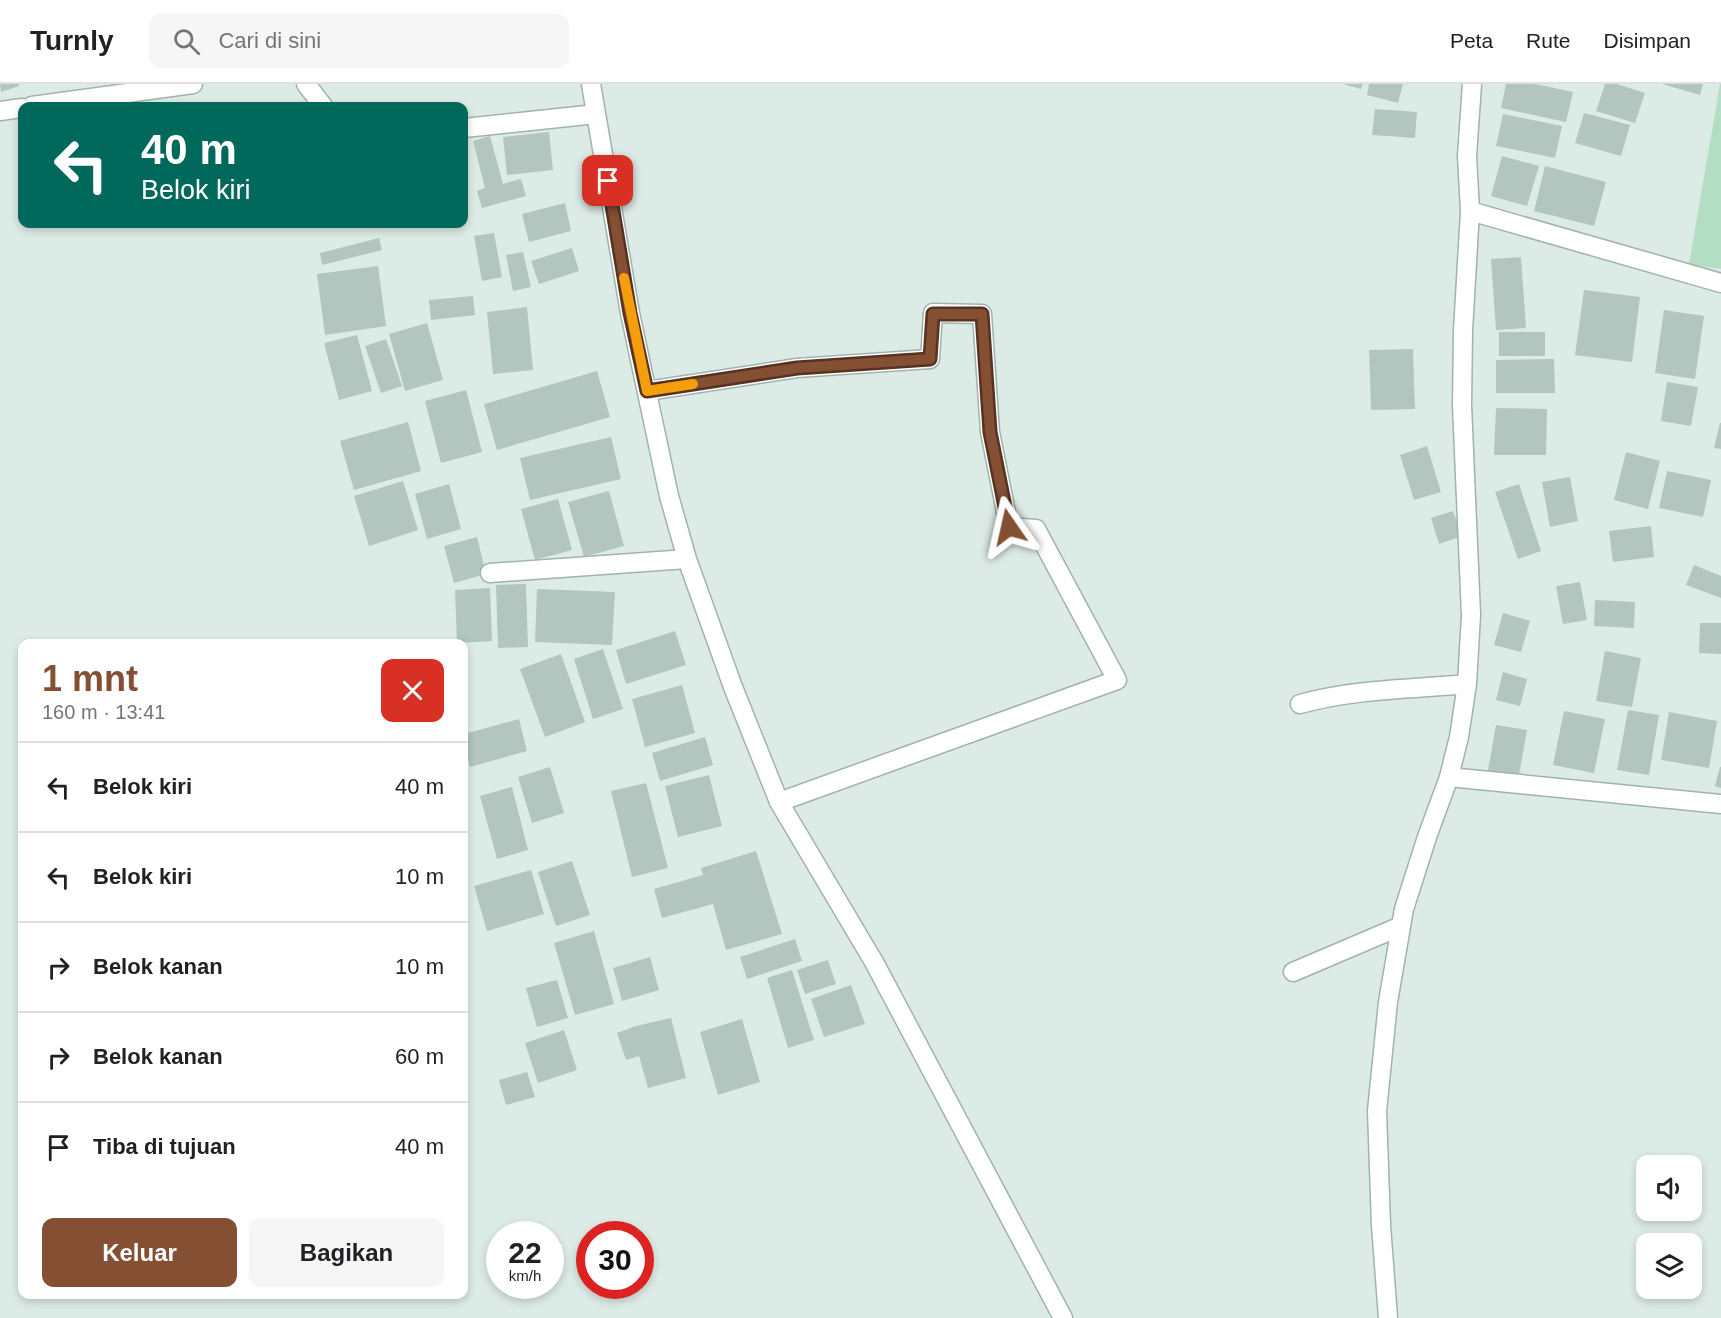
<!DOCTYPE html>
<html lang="id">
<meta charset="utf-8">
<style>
body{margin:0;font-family:Helvetica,sans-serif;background:#f6f6f6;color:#202124;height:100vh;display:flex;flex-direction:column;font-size:22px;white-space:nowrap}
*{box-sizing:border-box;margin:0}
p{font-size:20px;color:#757577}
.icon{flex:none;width:33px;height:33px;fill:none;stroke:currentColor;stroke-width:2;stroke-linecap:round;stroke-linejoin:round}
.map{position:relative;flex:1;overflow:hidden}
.drawer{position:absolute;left:18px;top:555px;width:450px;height:660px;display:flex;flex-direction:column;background:#fff;border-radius:12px;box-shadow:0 3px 9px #0003}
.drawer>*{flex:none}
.guide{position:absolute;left:18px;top:18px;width:450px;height:126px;border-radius:12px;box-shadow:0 3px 9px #0003;background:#00695c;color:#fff;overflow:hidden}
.fabs{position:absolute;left:1636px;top:1071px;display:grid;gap:12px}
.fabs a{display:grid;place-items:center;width:66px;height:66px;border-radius:12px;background:#fff;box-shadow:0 3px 9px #0003;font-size:30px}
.speed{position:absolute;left:486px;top:1137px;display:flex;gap:12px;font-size:30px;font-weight:700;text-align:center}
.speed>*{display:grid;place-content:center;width:78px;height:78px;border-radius:50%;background:#fff;box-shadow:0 3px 9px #0003;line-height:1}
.speed small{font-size:15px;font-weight:400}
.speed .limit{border:9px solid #d22;background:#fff;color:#111}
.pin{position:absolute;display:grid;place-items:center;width:51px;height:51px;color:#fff;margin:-26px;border-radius:12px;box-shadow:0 3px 9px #0006}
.me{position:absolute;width:66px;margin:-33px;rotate:349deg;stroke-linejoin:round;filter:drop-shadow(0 0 4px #0008)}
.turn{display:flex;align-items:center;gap:21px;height:126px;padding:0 24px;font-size:27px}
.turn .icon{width:78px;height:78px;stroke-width:2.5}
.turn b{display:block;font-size:42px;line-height:51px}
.round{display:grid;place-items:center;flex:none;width:63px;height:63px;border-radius:12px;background:#f6f6f6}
.headline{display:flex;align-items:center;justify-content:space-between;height:102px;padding:0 24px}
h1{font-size:36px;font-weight:700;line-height:45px;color:#844f33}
.cta{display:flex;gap:12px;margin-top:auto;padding:12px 24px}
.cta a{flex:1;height:69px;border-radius:12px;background:#844f33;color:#fff;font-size:24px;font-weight:700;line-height:69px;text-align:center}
.cta a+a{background:#f6f6f6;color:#202124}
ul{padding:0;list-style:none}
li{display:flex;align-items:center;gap:18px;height:90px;padding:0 24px;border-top:2px solid #e0e0e0}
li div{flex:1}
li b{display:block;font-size:22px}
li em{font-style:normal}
header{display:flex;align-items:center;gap:36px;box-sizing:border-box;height:84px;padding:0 30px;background:#fff;border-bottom:2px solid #e0e0e0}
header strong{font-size:28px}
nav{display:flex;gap:33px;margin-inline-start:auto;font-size:21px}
.search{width:420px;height:54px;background:#f6f6f6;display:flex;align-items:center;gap:15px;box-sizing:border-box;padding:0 21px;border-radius:12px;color:#757577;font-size:22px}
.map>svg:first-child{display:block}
.green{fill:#b3dec3}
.building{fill:#b2c5bf}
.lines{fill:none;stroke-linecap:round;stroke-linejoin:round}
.minor-casing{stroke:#a0b3ae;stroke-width:21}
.minor{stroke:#fff;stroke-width:18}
.route-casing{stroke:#563321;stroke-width:15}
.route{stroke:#844f33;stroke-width:10}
.slow{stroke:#f59e0b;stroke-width:10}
</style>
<header>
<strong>Turnly</strong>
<div class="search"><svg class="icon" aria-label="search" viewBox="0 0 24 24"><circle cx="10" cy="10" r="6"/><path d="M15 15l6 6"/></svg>Cari di sini</div>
<nav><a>Peta</a><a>Rute</a><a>Disimpan</a></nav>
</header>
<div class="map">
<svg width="1721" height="1234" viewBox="0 0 1721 1234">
<rect width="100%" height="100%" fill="#ddebe6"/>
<!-- green -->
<path class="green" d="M 1720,0 L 1721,0 L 1721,185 L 1689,180 Z"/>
<!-- building -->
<path class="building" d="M 0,0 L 19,0 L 19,2 L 1,8 Z
M 1343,0 L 1363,0 L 1361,5 Z
M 1369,0 L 1403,0 L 1398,19 L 1367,11 Z
M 1506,0 L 1535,0 L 1573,8 L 1566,38 L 1501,24 Z
M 1605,0 L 1617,0 L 1645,9 L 1635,39 L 1596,27 Z
M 1662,0 L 1703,0 L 1700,11 Z
M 1375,25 L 1417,28 L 1415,54 L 1372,51 Z
M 1584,29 L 1630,41 L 1621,72 L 1575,59 Z
M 1503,30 L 1562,42 L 1555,74 L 1496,62 Z
M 549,48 L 553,86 L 507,91 L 503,53 Z
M 490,52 L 503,100 L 521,95 L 526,112 L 482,124 L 477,107 L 485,104 L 473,57 Z
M 1502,72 L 1539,82 L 1527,122 L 1491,112 Z
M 1545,82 L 1606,98 L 1594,142 L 1534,127 Z
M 565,119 L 571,147 L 529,158 L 522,130 Z
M 494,149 L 502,193 L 482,197 L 474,152 Z
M 379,154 L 382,166 L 322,181 L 320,169 Z
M 572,164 L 579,187 L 539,200 L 531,177 Z
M 523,168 L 531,203 L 513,207 L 506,171 Z
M 1521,173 L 1526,244 L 1496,246 L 1491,175 Z
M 378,182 L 386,242 L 325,251 L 317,190 Z
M 1584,206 L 1640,213 L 1632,278 L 1575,271 Z
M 473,212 L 475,231 L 431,236 L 429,216 Z
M 527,223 L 533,286 L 493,290 L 487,228 Z
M 1664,226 L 1704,232 L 1695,295 L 1655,289 Z
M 427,239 L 443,296 L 405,307 L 389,250 Z
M 1499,248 L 1545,248 L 1545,272 L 1499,272 Z
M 357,251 L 372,307 L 339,316 L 324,259 Z
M 386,255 L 402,302 L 381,309 L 365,262 Z
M 1413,265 L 1415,325 L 1371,326 L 1369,266 Z
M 1554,275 L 1555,309 L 1496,309 L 1496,276 Z
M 597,287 L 610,333 L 497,366 L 484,320 Z
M 1667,298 L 1698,303 L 1691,342 L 1661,337 Z
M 466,306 L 482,368 L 441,379 L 425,317 Z
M 1496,324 L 1547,325 L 1546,371 L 1494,371 Z
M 408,338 L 421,387 L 354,406 L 340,357 Z
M 1720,339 L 1721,339 L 1721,365 L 1714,364 Z
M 611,353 L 621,395 L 530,416 L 520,374 Z
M 1427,362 L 1441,408 L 1414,416 L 1400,371 Z
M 1626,368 L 1660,377 L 1648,425 L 1614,416 Z
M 1667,387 L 1711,396 L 1703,433 L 1659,424 Z
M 1570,393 L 1578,437 L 1550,443 L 1542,398 Z
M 403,397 L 418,446 L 369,462 L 354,412 Z
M 449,400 L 461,445 L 427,455 L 415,410 Z
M 1519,400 L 1541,467 L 1518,475 L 1495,408 Z
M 609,407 L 624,462 L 584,473 L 568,418 Z
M 558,415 L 572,466 L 535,476 L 521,425 Z
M 1453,427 L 1462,452 L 1439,460 L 1431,434 Z
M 1651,442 L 1654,473 L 1613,478 L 1609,447 Z
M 477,453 L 486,490 L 454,499 L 444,462 Z
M 1694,481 L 1721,492 L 1721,514 L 1686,501 Z
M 1580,498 L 1587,536 L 1563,540 L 1556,502 Z
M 526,500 L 528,563 L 498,564 L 496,501 Z
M 490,504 L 492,557 L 457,559 L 455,506 Z
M 537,505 L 615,508 L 612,561 L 535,558 Z
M 1595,516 L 1635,518 L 1634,544 L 1594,542 Z
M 1503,529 L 1530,537 L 1521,568 L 1494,561 Z
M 1700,539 L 1721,539 L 1721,570 L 1699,569 Z
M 675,547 L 686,581 L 626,600 L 616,566 Z
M 603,565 L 623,625 L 593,635 L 574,575 Z
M 1605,567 L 1641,574 L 1632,623 L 1596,617 Z
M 561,570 L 585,638 L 545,653 L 520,585 Z
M 1503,588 L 1527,595 L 1520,622 L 1496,616 Z
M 682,601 L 695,649 L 645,663 L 632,615 Z
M 1628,626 L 1659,631 L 1649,691 L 1617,686 Z
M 1564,627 L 1605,635 L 1594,689 L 1553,681 Z
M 1669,628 L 1717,637 L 1709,684 L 1661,676 Z
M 519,635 L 527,667 L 470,683 L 464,659 L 464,650 Z
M 1496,641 L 1527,646 L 1518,697 L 1487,692 Z
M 705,653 L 713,681 L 660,697 L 652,669 Z
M 550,683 L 564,729 L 532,739 L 518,693 Z
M 1720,683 L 1721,683 L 1721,704 L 1715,702 Z
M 709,691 L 722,742 L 678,753 L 665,702 Z
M 646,699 L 668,784 L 632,793 L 611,707 Z
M 512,703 L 528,766 L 497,775 L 480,712 Z
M 756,767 L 782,850 L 726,866 L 713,820 L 662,834 L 654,805 L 703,791 L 701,784 Z
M 572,777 L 590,831 L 556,842 L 538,788 Z
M 531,786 L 544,830 L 487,847 L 474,802 Z
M 594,847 L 614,920 L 575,931 L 554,859 Z
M 795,855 L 802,877 L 747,895 L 740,873 Z
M 650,873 L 659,906 L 622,917 L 613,884 Z
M 828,876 L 836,900 L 805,910 L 797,886 Z
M 792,886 L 814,956 L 788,964 L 767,894 Z
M 557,896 L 568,934 L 537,943 L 526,904 Z
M 851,901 L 865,940 L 824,953 L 811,915 Z
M 671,934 L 686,994 L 648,1004 L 639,972 L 626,976 L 617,949 L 636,942 Z
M 742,935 L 760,998 L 718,1011 L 700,948 Z
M 564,946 L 577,986 L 538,999 L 525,959 Z
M 527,988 L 535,1013 L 506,1021 L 499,996 Z"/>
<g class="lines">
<!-- minor casing -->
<g class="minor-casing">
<path id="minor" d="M 306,0 L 323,22
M 591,0 L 630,229 L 669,412 L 687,475 L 733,603 L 779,718 L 874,878 L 1063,1234
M 32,22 L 193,0
M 0,27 L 22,24
M 464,44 L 596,30
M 1470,127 L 1721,199
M 647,307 L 797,284 L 930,275 L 933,229 L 982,230 L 990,348 L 1009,443 L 1036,445 L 1117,596 L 779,718
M 490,489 L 687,475
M 1300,620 C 1354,605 1412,605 1467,600
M 1449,693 L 1721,720
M 1293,888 L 1401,842
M 1388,1234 L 1381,1141 L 1377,1027 L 1388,918 L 1404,825 L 1427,753 L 1449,693 L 1459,653 L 1467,600 L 1471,531 L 1462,321 L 1463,247 L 1470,127 L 1467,72 L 1472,0"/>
</g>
<!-- minor -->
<use href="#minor" class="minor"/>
</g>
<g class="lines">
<!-- route casing -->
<g class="route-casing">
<path id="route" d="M 608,97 L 630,229 L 647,307 L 797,284 L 930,275 L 933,230 L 982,230 L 990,348 L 1009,443"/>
</g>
<!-- route -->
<use href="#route" class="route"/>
<!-- slow -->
<path class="slow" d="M 624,194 L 647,307 L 693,300"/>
</g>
</svg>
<div class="fabs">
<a><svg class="icon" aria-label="sound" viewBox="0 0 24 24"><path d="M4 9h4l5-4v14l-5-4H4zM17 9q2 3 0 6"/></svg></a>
<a><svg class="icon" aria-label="layers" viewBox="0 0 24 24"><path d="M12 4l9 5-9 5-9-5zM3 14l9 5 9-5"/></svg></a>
</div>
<div class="speed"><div>22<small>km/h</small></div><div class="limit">30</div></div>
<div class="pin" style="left:608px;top:97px;background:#d93025"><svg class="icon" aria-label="arrive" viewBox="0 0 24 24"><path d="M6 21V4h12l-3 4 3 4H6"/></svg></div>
<svg class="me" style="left:1009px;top:443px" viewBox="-20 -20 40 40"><path d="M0-17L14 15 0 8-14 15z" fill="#844f33" stroke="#fff" stroke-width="4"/></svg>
<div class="guide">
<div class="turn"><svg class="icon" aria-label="left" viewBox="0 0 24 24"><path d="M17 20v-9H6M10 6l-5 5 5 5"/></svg><div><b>40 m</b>Belok kiri</div></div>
</div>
<section class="drawer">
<div class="headline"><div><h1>1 mnt</h1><p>160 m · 13:41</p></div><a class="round" style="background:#d93025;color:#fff"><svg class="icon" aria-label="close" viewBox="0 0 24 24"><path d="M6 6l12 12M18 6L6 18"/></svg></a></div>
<ul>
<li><svg class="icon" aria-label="left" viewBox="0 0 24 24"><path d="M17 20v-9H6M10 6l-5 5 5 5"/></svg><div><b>Belok kiri</b></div><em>40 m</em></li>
<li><svg class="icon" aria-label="left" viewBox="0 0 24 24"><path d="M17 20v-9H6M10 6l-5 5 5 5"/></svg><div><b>Belok kiri</b></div><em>10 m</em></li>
<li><svg class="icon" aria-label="right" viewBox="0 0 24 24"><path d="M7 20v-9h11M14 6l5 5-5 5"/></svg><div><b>Belok kanan</b></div><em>10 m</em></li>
<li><svg class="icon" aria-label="right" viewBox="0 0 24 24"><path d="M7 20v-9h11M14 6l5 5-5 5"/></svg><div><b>Belok kanan</b></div><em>60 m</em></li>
<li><svg class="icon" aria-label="arrive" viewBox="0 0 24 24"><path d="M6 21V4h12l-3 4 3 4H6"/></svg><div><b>Tiba di tujuan</b></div><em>40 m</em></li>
</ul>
<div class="cta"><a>Keluar</a><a>Bagikan</a></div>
</section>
</div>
